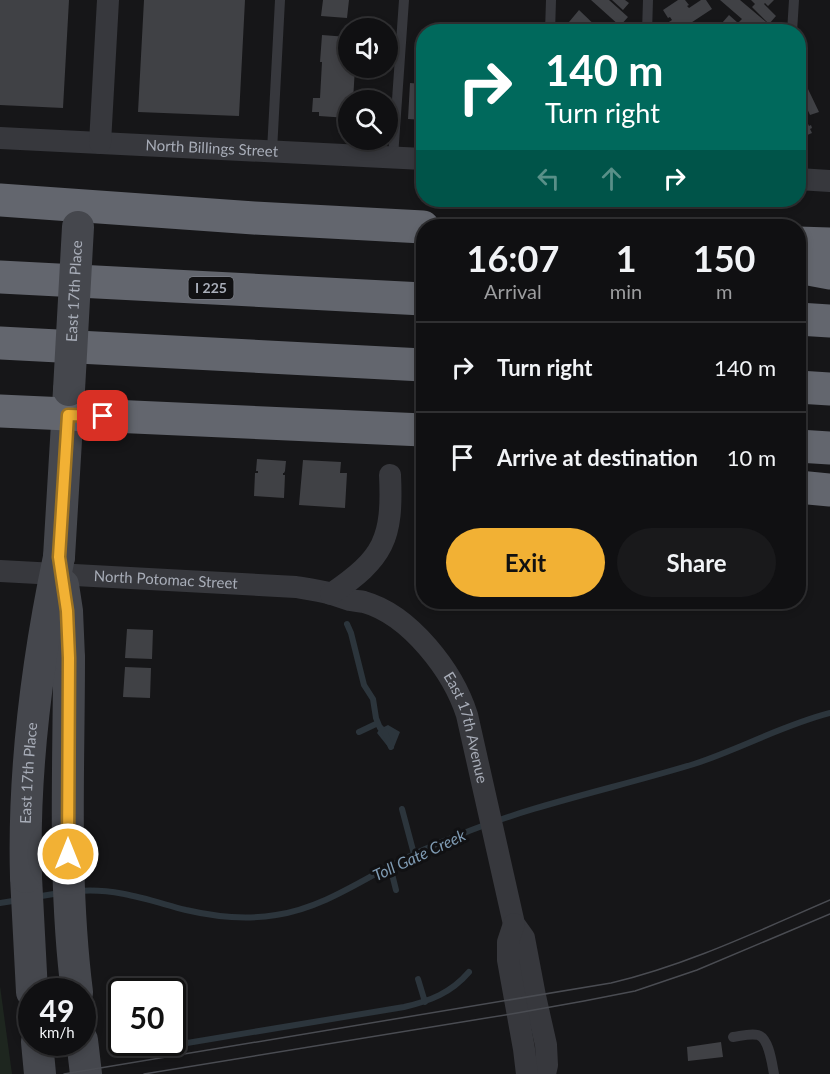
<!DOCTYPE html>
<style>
body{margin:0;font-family:Lato,sans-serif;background:#19191b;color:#f1f3f6;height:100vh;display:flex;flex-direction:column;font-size:22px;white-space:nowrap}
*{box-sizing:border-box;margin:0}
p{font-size:20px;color:#9c9d9f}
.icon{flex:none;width:33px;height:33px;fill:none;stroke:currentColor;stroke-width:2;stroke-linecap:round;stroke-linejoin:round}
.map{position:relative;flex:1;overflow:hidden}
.sheet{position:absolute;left:416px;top:219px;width:390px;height:390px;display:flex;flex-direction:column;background:#101012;border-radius:24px;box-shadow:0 3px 9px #0003,0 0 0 2px #303032}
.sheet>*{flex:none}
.top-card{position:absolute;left:416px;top:24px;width:390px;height:183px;border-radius:24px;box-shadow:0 3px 9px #0003,0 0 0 2px #303032;background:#00695c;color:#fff;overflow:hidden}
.fabs{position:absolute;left:338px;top:18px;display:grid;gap:12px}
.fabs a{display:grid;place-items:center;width:60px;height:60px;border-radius:50%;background:#101012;box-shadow:0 3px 9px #0003,0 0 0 2px #303032;font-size:30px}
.speed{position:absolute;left:18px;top:978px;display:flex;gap:12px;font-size:30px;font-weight:700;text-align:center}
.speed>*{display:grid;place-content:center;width:78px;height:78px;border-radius:50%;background:#101012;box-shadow:0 3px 9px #0003,0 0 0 2px #303032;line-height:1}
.speed small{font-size:15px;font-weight:400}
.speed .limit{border:3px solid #111;border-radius:9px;background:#fff;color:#111}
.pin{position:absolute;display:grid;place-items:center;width:51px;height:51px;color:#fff;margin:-26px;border-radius:12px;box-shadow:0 3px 9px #0006}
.me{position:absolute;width:66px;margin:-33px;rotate:0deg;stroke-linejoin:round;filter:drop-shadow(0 0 4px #0008)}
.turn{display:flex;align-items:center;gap:21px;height:126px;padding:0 30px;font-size:27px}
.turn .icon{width:78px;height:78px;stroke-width:2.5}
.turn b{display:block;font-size:42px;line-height:51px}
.lanes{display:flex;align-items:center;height:57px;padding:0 30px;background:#0003;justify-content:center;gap:30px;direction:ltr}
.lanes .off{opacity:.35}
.eta{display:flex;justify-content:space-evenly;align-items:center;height:102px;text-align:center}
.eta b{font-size:36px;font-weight:700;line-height:42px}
.action{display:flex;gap:12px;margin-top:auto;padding:12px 30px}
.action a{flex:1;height:69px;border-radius:36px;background:#f2b134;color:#111;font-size:24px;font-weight:700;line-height:69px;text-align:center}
.action a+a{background:#19191b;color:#f1f3f6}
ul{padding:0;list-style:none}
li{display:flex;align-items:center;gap:18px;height:90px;padding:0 30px;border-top:2px solid #303032}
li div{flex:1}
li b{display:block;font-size:22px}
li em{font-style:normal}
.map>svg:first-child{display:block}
.green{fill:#1e261f}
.water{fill:#2c353c}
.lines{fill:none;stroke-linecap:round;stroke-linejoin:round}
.stream{stroke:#2c353c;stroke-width:6}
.building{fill:#404145}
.lane{stroke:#37383d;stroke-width:10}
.street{stroke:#37383d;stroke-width:22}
.secondary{stroke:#45474d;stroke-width:32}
.highway{stroke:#63666e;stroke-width:33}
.tram{stroke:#4a4c52;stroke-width:1.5}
.secondary-bridge{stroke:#45474d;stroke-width:32}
.route-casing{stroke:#9d7322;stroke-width:15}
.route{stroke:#f2b134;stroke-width:10}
.labels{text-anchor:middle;stroke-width:6;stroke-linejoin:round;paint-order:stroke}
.shield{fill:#111113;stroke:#7b7e86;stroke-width:1.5}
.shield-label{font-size:14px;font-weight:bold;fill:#a8adb8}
.street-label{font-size:15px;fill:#a8adb8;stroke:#111113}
.water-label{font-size:16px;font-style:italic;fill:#7f9bb3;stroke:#111113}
</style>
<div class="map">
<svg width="830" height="1074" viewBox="0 0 830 1074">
<rect width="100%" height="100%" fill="#161618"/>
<!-- green -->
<path class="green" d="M 0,986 L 12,1074 L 0,1074 Z"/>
<!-- water -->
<path class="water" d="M 382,725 L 384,727 L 388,725 L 400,732 L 394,747 L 389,748 L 377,733 Z"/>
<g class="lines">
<!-- stream -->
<path class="stream" d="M 347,624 L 351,633 L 364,685 L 373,699 L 376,718 L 380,728 L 385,733 L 391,747
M 359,732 L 378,723
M 402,809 L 414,854
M 390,866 L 396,890
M 79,891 C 117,888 151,901 186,910 C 216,917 246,920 276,915 C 317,909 353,886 388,867 C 411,855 435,844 459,835 C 535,804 616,788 694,764 C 740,749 783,725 830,713
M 35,897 L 60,893
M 0,903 L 19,900
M 418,979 L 425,1002
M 126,1051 L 175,1045 L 404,1007 C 430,1001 451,993 469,972"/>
</g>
<!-- building -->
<path class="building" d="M 0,0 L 69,0 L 63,108 L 0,105 Z
M 144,0 L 245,0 L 239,116 L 138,112 Z
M 323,0 L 349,0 L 347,18 L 321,16 Z
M 591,0 L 609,0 L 628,17 L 620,26 Z
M 612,0 L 625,0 L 629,3 L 623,10 Z
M 678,0 L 685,0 L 689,5 L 687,6 L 689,8 L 701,0 L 706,0 L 712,9 L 677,32 L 664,32 L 661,27 L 672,20 L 670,17 L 668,18 L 663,10 Z
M 720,0 L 740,0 L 778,32 L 758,32 L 756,30 L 755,32 L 732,32 L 722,23 L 729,15 L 738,23 L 742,19 Z
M 751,0 L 774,0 L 768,6 L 765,3 L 764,4 L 776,16 L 769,24 L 752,7 L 755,4 Z
M 579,10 L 602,32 L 580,32 L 569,22 Z
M 609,22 L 619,32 L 604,32 L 602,29 Z
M 322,35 L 348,37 L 348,68 L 355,68 L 353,100 L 348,100 L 348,118 L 319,116 L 319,112 L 312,112 L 313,98 L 320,98 L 322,62 L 320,62 Z
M 410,83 L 423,84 L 423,120 L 408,119 Z
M 808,89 L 819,112 L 810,115 L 800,93 Z
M 798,100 L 800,100 L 801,102 L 799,103 L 802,110 L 804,110 L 806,113 L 803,113 L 809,126 L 811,125 L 812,128 L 810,129 L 812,133 L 798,139 Z
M 257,459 L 286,461 L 285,471 L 284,473 L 283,473 L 283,475 L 285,475 L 284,498 L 254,496 L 255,473 L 258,473 L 258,471 L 256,471 Z
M 303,460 L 341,462 L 340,473 L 347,473 L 345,508 L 299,505 Z
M 127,629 L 153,630 L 152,659 L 125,658 Z
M 125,667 L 151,668 L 150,698 L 123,697 Z
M 721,1042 L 723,1057 L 688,1061 L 687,1047 Z"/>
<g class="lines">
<!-- lane -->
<path class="lane" d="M 550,32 L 551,0
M 647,32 L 648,0
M 792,32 L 794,0
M 272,151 L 280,0
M 393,157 L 404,0
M 733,1037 C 741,1036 750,1033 758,1035 C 769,1038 772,1064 774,1074"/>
<!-- street -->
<g class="street">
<path id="s1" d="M 0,138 L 423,159"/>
<path d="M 100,143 L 108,0"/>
<path d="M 798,179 L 830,181"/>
<path id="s2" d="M 0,571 L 296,587 C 308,589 321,591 332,594 C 338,596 344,598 350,600 C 355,601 360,601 364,602 C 410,615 453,671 467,715 L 514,924 L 524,938 L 535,996 L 546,1045 L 547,1065 L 545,1074"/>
<path d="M 331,594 C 384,558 393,539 390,475"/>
<path d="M 514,924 L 508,942 L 508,960 L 524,1049 L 527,1074"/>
</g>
<!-- secondary -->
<path class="secondary" d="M 59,557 L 69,390
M 69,658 C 69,769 63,881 77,992
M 26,877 L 32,992
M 82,1040 L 86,1074
M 37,1042 L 40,1074"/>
<!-- highway -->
<path class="highway" d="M 0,200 L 254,218 L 423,227
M 798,243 L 830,244
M 798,267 L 830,273
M 0,277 L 423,299
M 798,319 L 830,321
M 0,343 L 423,365
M 798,387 L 830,389
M 0,411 L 423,430
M 798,446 L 830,448
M 798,487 L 830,490"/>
<!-- tram -->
<path class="tram" d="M 64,1074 L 611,983 C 687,965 758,931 830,900
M 144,1074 L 517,1013 L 584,1001 L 635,991 L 697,970 L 830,914"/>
<!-- secondary-bridge -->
<g class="secondary-bridge">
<path id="s3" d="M 69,390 L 78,227"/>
<path d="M 63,585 L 67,611 L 69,658"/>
<path id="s4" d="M 26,877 C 23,770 37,662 59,557"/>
</g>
</g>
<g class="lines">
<!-- route casing -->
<g class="route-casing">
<path id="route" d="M 68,854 L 69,658 L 67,611 L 59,557 L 68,415 L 103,416"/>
</g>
<!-- route -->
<use href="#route" class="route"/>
</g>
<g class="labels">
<!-- shield labels -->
<rect class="shield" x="188.5" y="277" width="45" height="22" rx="4.5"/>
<g class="shield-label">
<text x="211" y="293">I 225</text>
</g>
<!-- street labels -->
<g class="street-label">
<text dy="5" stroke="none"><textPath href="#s1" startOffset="212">North Billings Street</textPath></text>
<text dy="5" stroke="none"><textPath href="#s3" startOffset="99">East 17th Place</textPath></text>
<text dy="5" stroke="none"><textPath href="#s2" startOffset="166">North Potomac Street</textPath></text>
<text dy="5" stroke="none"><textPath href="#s2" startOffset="536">East 17th Avenue</textPath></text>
<text dy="5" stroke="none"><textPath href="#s4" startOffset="104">East 17th Place</textPath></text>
</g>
<!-- water labels -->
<g class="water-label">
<text transform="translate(419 855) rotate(-25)" y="6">Toll Gate Creek</text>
</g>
</g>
</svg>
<div class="fabs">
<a><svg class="icon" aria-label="sound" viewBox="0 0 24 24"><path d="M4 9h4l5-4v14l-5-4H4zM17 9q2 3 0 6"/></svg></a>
<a><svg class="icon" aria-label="search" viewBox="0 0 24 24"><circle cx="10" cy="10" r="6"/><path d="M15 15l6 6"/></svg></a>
</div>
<div class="speed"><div>49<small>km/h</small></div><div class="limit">50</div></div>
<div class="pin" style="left:103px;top:416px;background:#d93025"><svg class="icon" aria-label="arrive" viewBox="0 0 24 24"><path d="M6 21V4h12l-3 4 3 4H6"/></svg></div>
<svg class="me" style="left:68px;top:854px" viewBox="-20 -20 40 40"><circle r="17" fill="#f2b134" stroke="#fff" stroke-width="3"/><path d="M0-11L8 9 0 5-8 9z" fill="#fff"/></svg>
<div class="top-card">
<div class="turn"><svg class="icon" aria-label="right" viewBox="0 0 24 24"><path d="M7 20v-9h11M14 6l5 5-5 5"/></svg><div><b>140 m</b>Turn right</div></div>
<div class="lanes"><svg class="icon off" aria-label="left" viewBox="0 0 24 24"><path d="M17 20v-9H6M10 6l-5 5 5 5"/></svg><svg class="icon off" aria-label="ahead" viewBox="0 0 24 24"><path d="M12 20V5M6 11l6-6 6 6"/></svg><svg class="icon" aria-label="right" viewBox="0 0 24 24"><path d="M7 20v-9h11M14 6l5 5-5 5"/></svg></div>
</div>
<section class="sheet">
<div class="eta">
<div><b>16:07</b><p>Arrival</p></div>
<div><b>1</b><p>min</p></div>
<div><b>150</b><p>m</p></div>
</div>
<ul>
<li><svg class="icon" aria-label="right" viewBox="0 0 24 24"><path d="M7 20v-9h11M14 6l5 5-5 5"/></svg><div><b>Turn right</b></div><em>140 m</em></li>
<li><svg class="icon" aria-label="arrive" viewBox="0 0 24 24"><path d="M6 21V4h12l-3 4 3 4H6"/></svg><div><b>Arrive at destination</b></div><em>10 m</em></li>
</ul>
<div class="action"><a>Exit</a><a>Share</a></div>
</section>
</div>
